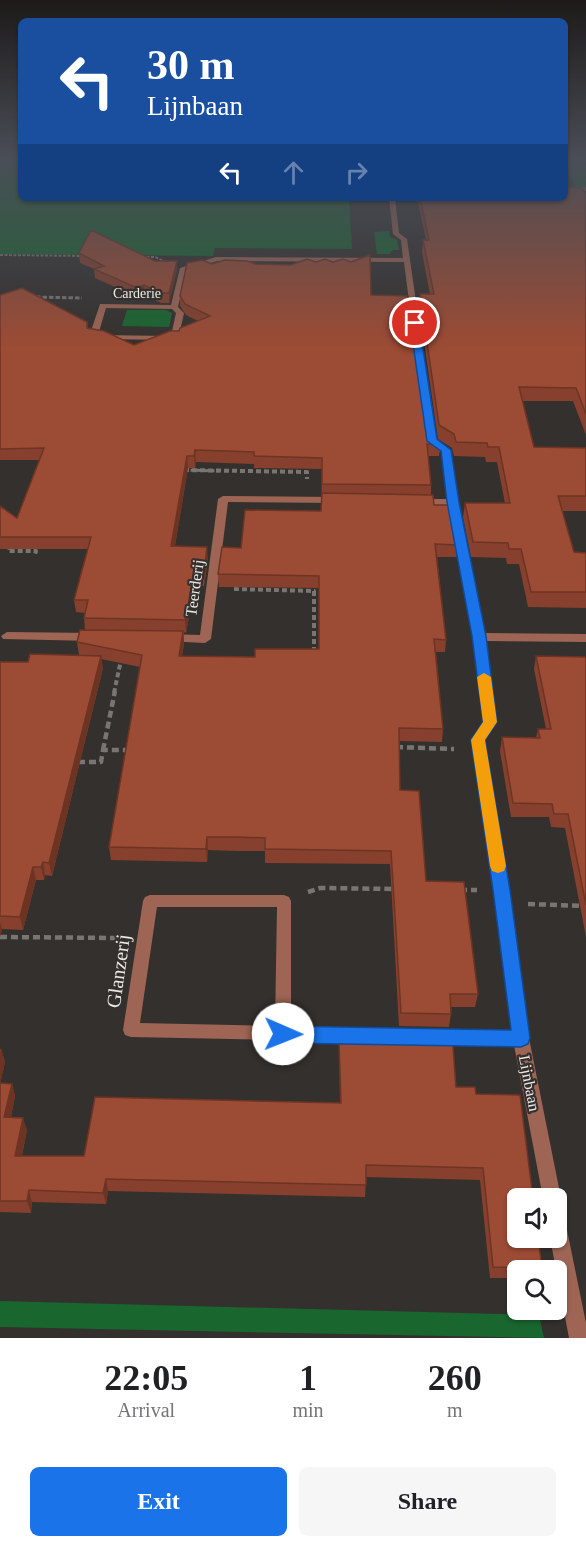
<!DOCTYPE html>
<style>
body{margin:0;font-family:"Times New Roman",serif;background:#f6f6f6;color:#202124;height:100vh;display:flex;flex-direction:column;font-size:22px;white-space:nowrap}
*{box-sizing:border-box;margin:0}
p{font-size:20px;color:#757577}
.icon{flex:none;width:33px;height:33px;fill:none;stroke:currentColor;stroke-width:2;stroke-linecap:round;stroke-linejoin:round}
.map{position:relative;height:1338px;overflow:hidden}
.side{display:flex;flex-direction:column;background:#fff;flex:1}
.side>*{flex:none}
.guide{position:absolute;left:18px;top:18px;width:550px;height:183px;border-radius:9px;box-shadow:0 2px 4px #0004;background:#1a4fa0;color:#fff;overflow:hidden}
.tools{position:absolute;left:507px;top:1188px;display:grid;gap:12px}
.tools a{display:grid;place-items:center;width:60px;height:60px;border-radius:9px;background:#fff;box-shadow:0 2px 4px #0004;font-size:30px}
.pin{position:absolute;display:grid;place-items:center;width:51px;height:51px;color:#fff;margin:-26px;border:3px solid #fff;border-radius:50%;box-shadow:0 2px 6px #0007}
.me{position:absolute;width:66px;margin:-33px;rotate:91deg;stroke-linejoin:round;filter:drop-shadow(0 0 4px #0008)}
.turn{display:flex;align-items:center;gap:21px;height:126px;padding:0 30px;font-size:27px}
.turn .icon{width:78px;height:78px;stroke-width:2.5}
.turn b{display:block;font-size:42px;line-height:51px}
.lanes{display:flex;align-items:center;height:57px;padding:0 30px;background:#0003;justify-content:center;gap:30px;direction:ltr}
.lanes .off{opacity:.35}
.eta{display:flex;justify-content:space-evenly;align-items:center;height:102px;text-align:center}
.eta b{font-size:36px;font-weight:700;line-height:42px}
.primary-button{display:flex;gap:12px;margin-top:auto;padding:12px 30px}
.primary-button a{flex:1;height:69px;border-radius:9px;background:#1a73e8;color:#fff;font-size:24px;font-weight:700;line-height:69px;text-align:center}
.primary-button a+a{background:#f6f6f6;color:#202124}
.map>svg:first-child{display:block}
.green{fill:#19662e}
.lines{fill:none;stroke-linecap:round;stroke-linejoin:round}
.path-far3{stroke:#797573;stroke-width:2;stroke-dasharray:3 1.5;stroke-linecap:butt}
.path-far2{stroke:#797573;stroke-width:3;stroke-dasharray:4.5 2;stroke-linecap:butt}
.path-far1{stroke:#797573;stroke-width:4;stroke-dasharray:5 3;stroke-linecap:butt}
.path{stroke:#797573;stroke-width:4.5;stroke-dasharray:7 4;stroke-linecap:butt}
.service{fill:#9e6554;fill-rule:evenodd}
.minor{fill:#9e6554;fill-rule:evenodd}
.wall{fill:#86402d;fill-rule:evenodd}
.shaded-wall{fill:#6d3424}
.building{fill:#9c4b34;stroke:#6d3424;stroke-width:1.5}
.route{fill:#1a73e8;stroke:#114b97;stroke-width:1.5}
.slow{fill:#f59e0b}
.labels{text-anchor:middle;stroke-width:4.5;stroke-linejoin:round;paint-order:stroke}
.far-street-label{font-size:14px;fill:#ebe8e6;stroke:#34302d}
.street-label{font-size:16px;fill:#ebe8e6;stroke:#34302d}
.near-street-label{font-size:20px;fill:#ebe8e6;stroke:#34302d}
</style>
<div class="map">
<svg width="586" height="1338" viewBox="0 0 586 1338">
<rect width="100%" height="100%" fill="#34302d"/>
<!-- green -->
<path class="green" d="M 566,159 L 581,159 L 586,167 L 586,187 L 576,187 L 566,170 Z
M 21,161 L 21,198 L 349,198 L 352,249 L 215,248 L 213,256 L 0,254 L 0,165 Z
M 389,231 L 390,237 L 397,240 L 399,250 L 393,250 L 389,254 L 377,254 L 374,232 Z
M 127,310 L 166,310 L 172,313 L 169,327 L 122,326 Z
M 0,1301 L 539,1315 L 544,1338 L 0,1327 Z"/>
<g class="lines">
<!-- path-far3 -->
<path class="path-far3" d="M 0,255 L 84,256
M 142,257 L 155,257 L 166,262"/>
<!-- path-far2 -->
<path class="path-far2" d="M 36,297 L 82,298
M 184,470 L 220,471"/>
<!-- path-far1 -->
<path class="path-far1" d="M 184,470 L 307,472 L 307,479
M 10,545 L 8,551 L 36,551 L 35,554
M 234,589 L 314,591 L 314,653
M 114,693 L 121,660"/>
<!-- path -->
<path class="path" d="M 396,747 L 454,749
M 103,750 L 115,691
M 78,762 L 101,762 L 103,750 L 129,750
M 460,890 L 477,890
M 308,892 L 320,888 L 396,889
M 528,904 L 586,906
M 0,937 L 119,938"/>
<!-- service -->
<path class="service" d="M 566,187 L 586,187 L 586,191 L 566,191 Z"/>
<!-- minor -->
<path class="minor" d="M 389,198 L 395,198 L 399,233 L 407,239 L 436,440 L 451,450 L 458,502 L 484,633 L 586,634 L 586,642 L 485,641 L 496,722 L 484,740 L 509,890 L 529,1038 L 561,1198 L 556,1205 L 556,1198 L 543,1198 L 514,1045 L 438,1044 L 432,1042 L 430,1037 L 432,1032 L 438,1030 L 512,1031 L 495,890 L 472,740 L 484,722 L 473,637 L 449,505 L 418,505 L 413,502 L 418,499 L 448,499 L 441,451 L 427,441 L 404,262 L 217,261 L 186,271 L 178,307 L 184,313 L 178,340 L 93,339 L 89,337 L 100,304 L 171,305 L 180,268 L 216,257 L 403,258 L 401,240 L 393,234 ZM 106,308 L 172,309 L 176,313 L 171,336 L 98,335 Z
M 223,496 L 338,497 L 343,500 L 338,503 L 228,502 L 211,639 L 205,643 L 165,641 L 163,638 L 165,635 L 169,634 L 200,635 L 218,499 Z
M 7,632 L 94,633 L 100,637 L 94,641 L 3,639 L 1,636 Z
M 150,895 L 284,895 L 289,897 L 291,901 L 291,1026 L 418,1029 L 424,1031 L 426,1036 L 424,1041 L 418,1043 L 131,1037 L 125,1035 L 123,1030 L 143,901 L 145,897 ZM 157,907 L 277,907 L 275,1026 L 140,1023 Z
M 556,1211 L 563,1213 L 565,1220 L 586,1323 L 586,1338 L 569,1338 L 550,1238 L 556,1238 Z"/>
</g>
<!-- wall -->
<path class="wall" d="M 586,195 L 586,435 L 573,401 L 523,401 L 534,447 L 586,448 L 586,511 L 562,511 L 574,552 L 586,553 L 586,608 L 528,607 L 519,564 L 507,564 L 506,558 L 471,557 L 463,517 L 465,503 L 505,503 L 497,462 L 486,462 L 485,457 L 454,456 L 452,448 L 438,439 L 419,306 L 420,294 L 430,294 L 422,252 L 423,240 L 426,240 L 417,198 L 566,198 Z
M 79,253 L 155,261 L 177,270 L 169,303 L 161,303 L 145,295 L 137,297 L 95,278 L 94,269 L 80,263 Z
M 212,264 L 256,264 L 371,295 L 426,430 L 441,444 L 439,456 L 428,456 L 431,485 L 431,495 L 434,505 L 458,545 L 456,557 L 437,557 L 446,640 L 445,652 L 436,652 L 443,729 L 442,742 L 400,741 L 400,790 L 426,881 L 478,994 L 475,1007 L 450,1007 L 451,1014 L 449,1027 L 399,1026 L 390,864 L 265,863 L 265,851 L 237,851 L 208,850 L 207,862 L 111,860 L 109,847 L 140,667 L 101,659 L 103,668 L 52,876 L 45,875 L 44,880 L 36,880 L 23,930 L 2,929 L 0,937 L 0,662 L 28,662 L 82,655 L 79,655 L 77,642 L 85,630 L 84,618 L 85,613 L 76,612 L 74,600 L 88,549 L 0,549 L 0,506 L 17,518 L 40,460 L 0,460 L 0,295 L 87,322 L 88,328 L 134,345 L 179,331 L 198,321 L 186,315 L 180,306 L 180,296 ZM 196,462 L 254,464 L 254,468 L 322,469 L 321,511 L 241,548 L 218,574 L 219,587 L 319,588 L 319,649 L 255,657 L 182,656 L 184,644 L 184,632 L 186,633 L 195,586 L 204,586 L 208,559 L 175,546 L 188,468 L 195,468 Z
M 536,656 L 586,657 L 586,937 L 565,828 L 551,827 L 549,817 L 511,817 L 500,751 L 502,737 L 536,738 L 538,729 L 546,729 L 534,669 Z
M 402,1032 L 456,1087 L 476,1094 L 542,1268 L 542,1270 L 518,1270 L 518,1278 L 490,1278 L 480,1180 L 366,1177 L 365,1197 L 108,1191 L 106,1204 L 32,1202 L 31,1213 L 0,1212 L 0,1049 L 1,1049 L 5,1062 L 0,1083 L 12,1084 L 15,1096 L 11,1117 L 27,1130 L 22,1156 L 84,1156 L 340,1103 L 339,1055 L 339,1043 L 400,1044 Z"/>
<!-- shaded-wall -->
<path class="shaded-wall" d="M 177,261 L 177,270 L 169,303 L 169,293 Z
M 144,285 L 145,295 L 137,297 L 137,288 Z
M 195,450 L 196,462 L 195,468 L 194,456 Z
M 187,456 L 188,468 L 173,558 L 171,546 Z
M 207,547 L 208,559 L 204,586 L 204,574 Z
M 194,574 L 195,586 L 186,633 L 185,620 Z
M 183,631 L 184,644 L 180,668 L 179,656 Z
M 101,656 L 103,668 L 52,876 L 49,863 Z
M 207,837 L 208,850 L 207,862 L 206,849 Z
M 43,862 L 45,875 L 44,880 L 41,867 Z
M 33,867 L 36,880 L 23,930 L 20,917 Z
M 0,922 L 2,929 L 0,937 Z
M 1,1049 L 5,1062 L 0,1085 L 0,1054 Z
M 12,1084 L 15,1096 L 8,1130 L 4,1117 Z
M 23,1118 L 27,1130 L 19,1168 L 15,1156 Z
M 106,1179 L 108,1191 L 106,1204 L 103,1193 Z
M 29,1190 L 32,1202 L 31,1213 L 27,1201 Z"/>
<!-- building -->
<path class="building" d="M 566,188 L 582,188 L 586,195 L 586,414 L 576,388 L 519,387 L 534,447 L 586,448 L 586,496 L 558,496 L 574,552 L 586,553 L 586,592 L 531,592 L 521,549 L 509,549 L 508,543 L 473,542 L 465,503 L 510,503 L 499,447 L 488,447 L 487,443 L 456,442 L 454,434 L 439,425 L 420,294 L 434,294 L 423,240 L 429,240 L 420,198 L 566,198 Z
M 91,230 L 155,261 L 177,261 L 169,293 L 161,293 L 144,285 L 137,288 L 94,269 L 104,266 L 79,253 Z
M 370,255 L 371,295 L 408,296 L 426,430 L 440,441 L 441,444 L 427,444 L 431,485 L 322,484 L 322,458 L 254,456 L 254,452 L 195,450 L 194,456 L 187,456 L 171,546 L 207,547 L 204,574 L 194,574 L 185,620 L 84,618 L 88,600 L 74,600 L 91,537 L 0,537 L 0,506 L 17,518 L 44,448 L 0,449 L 0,295 L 22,288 L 87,322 L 87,328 L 104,331 L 134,345 L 170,331 L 179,331 L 180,328 L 210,316 L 185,304 L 180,296 L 187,263 L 202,260 L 212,264 L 225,260 L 247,261 L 256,264 L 291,265 L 307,259 L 316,262 L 325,259 L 333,262 L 343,259 L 351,262 Z
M 322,493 L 433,495 L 434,505 L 450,505 L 458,545 L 435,544 L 446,640 L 434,639 L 443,729 L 399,728 L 400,790 L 419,791 L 426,881 L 464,882 L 478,994 L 450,994 L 451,1014 L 401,1013 L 391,851 L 265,849 L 265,838 L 236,837 L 207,837 L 206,849 L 109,847 L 142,655 L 77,642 L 80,630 L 183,631 L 179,656 L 255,657 L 255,649 L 319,649 L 319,576 L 218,574 L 222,547 L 241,548 L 245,510 L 321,511 Z
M 30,654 L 101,656 L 49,863 L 43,862 L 41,867 L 33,867 L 20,917 L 0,916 L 0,662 L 28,662 Z
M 536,656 L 586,657 L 586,905 L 568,814 L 554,814 L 552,804 L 513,803 L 502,737 L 540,738 L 538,729 L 551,729 Z
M 402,1032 L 452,1033 L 456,1087 L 475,1087 L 476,1094 L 520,1095 L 533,1198 L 518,1198 L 518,1238 L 538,1238 L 542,1268 L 493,1267 L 483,1168 L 366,1165 L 366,1185 L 106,1179 L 103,1193 L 29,1190 L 27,1201 L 0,1201 L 0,1083 L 12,1084 L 4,1117 L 23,1118 L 15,1156 L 84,1156 L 95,1097 L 341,1103 L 339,1043 L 402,1044 Z"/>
<!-- sky -->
<linearGradient id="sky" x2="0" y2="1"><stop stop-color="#1d1a19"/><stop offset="0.46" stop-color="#4a4e57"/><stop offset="1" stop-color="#4a4e57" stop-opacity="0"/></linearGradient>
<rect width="586" height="347" fill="url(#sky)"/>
<!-- route -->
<path class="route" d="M 415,321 L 419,323 L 437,439 L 451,450 L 459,502 L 486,636 L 497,722 L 485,740 L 510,890 L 530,1038 L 528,1044 L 521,1047 L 283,1043 L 276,1040 L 274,1034 L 276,1028 L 283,1026 L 511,1030 L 493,890 L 471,740 L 483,722 L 472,636 L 447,502 L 441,451 L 427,441 L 410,323 Z"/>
<!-- slow -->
<path class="slow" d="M 484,673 L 491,677 L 497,722 L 485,740 L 506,866 L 504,871 L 498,873 L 492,871 L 490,866 L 471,740 L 483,722 L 477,677 Z"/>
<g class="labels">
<!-- far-street labels -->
<g class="far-street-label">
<text x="137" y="298">Carderie</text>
</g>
<!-- street labels -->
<g class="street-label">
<text transform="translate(194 588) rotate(-82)" y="6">Teerderij</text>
<text transform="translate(530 1083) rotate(79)" y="6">Lijnbaan</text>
</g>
<!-- near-street labels -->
<g class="near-street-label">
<text transform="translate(118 971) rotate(-82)" y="7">Glanzerij</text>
</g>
</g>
</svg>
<div class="tools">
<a><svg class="icon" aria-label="sound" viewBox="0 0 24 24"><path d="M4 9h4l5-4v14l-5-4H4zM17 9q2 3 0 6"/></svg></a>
<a><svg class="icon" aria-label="search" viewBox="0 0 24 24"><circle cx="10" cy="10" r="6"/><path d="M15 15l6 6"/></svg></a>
</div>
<div class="pin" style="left:415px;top:323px;background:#d93025"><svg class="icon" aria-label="arrive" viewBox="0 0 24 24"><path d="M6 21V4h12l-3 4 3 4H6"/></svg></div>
<svg class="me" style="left:283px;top:1034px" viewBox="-20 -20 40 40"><circle r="19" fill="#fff"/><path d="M0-13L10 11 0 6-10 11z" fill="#1a73e8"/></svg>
<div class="guide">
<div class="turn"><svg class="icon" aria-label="left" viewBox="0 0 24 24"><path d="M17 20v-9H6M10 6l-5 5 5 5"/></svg><div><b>30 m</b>Lijnbaan</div></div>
<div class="lanes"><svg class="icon" aria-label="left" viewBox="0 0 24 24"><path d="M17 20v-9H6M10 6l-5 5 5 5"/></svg><svg class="icon off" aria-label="ahead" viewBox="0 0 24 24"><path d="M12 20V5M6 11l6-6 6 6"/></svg><svg class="icon off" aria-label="right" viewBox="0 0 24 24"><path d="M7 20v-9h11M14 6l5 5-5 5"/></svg></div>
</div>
</div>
<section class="side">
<div class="eta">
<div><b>22:05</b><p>Arrival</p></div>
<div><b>1</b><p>min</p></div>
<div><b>260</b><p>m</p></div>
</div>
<div class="primary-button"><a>Exit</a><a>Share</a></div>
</section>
